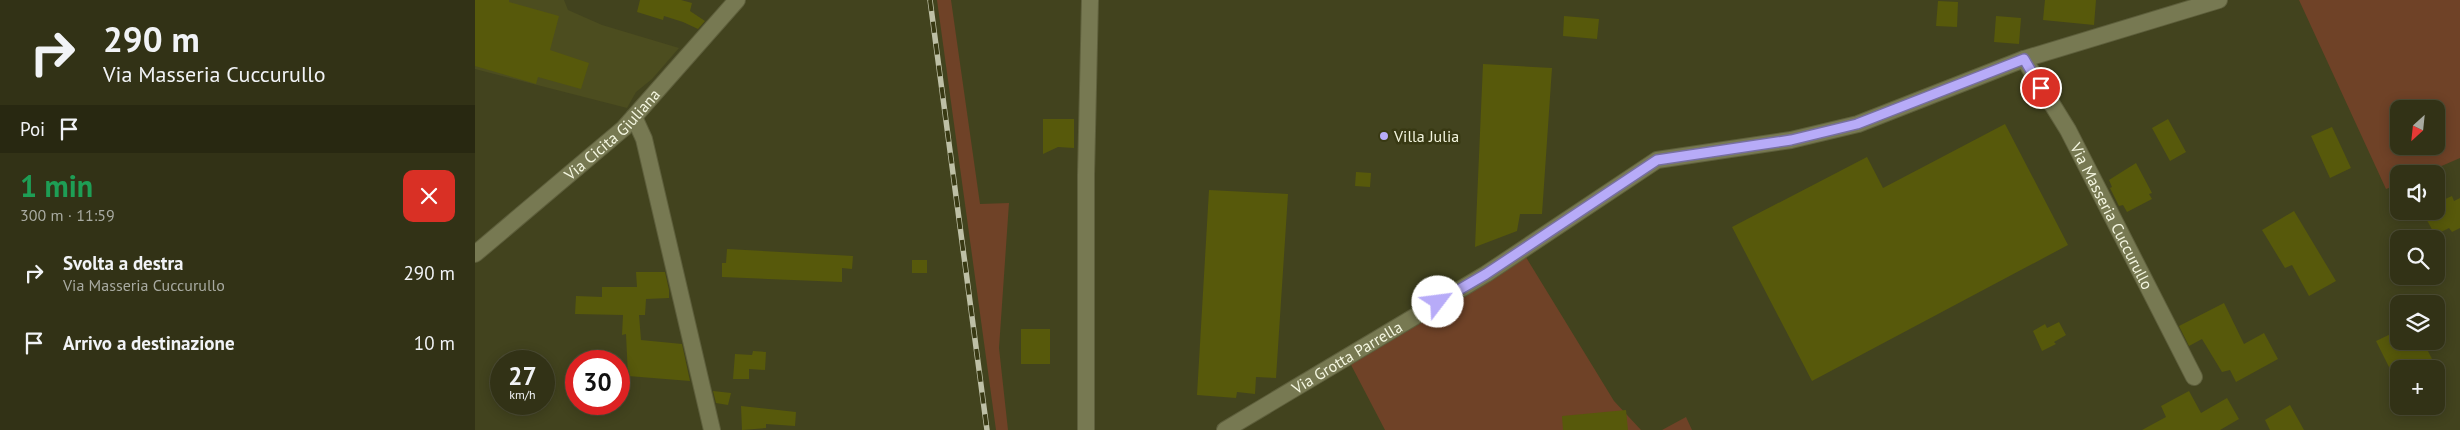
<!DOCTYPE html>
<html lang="it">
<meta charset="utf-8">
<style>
body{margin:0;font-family:"PT Sans",sans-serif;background:#3a3a1f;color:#f1f3f6;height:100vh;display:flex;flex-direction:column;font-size:19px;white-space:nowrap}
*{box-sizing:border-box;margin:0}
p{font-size:16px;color:#a8aaa1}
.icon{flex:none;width:28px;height:28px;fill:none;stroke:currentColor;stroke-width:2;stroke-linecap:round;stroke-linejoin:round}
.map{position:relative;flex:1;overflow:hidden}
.drawer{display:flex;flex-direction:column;background:#323216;width:475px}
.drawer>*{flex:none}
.guide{background:#323216;color:#f1f3f6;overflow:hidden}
.needle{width:32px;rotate:207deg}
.fabs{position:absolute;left:1915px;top:100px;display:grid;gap:10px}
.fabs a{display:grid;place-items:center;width:55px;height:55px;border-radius:10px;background:#323216;box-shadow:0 2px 12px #0003,0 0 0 1px #4d4d35;font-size:25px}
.speed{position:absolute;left:15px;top:350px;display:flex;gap:10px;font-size:25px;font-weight:700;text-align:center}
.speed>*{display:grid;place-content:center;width:65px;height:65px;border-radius:50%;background:#323216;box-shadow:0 2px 12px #0003,0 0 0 1px #4d4d35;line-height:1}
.speed small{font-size:12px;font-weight:400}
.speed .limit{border:8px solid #d22;background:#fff;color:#111}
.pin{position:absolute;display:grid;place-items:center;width:42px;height:42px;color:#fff;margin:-21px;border:2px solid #fff;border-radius:50%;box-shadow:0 1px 5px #0007}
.me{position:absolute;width:55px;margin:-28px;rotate:60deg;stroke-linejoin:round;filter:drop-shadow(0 0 4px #0008)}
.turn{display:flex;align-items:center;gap:18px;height:105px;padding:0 20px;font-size:22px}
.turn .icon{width:65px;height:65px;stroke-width:2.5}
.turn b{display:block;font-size:35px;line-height:42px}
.then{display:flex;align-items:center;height:48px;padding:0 20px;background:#0003;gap:10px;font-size:19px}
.round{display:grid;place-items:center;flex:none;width:52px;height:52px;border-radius:10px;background:#3a3a1f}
.summary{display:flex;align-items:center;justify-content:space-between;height:85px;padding:0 20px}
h1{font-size:30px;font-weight:800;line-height:38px;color:#1e9e55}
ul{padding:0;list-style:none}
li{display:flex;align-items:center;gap:15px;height:70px;padding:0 20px}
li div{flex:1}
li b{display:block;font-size:19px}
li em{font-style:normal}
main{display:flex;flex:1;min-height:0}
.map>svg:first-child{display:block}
.built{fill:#4c4d1f}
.green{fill:#6f4227;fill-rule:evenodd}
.building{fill:#57590b}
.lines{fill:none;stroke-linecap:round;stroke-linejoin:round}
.minor-casing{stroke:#5e5f3c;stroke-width:18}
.minor{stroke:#777952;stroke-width:16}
.rail-casing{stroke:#bec0a6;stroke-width:5.5}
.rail{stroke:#383913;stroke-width:4;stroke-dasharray:11;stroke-linecap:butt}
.route-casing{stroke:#776fa1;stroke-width:12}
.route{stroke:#b7abf8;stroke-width:9}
.poi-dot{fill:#b7abf8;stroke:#383913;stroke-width:2}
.labels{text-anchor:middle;stroke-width:5;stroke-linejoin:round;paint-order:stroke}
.street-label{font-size:16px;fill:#f4f6e0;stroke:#383913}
.poi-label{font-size:16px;fill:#f4f6e0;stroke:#383913;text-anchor:start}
</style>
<main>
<section class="drawer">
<div class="guide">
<div class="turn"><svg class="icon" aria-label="right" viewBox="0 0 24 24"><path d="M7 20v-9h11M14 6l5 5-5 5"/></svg><div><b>290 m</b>Via Masseria Cuccurullo</div></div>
<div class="then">Poi<svg class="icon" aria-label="arrive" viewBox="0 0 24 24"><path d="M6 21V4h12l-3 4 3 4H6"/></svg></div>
</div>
<div class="summary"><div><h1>1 min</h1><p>300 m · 11:59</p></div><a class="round" style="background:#d93025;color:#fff"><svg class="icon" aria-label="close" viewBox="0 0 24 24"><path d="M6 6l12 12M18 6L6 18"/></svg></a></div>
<ul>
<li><svg class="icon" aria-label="right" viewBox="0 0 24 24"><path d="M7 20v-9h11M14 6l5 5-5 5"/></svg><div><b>Svolta a destra</b><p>Via Masseria Cuccurullo</p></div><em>290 m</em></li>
<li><svg class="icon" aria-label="arrive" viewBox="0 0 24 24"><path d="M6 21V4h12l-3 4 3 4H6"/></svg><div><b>Arrivo a destinazione</b></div><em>10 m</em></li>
</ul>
</section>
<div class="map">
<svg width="1985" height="430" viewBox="0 0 1985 430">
<rect width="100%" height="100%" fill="#42431e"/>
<!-- built -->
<path class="built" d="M 0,0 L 89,0 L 93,10 L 127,25 L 204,48 L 177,79 L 161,92 L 152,108 L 0,69 Z"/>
<!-- green -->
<path class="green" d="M 462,0 L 476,0 L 505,204 L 534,203 L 524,348 L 533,430 L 521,430 Z
M 1824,0 L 1985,0 L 1985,158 L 1948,174 L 1924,174 L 1924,184 L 1911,189 ZM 1924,109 L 1961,109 L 1961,146 L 1924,146 Z
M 1049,254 L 1139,401 L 1166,430 L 910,430 L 874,361 Z
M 1211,417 L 1217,430 L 1187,430 Z"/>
<!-- building -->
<path class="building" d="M 0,0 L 34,0 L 34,2 L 84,16 L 75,50 L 114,63 L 106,89 L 63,77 L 61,84 L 0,66 Z
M 165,0 L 206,0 L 217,3 L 215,11 L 230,21 L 223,29 L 208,22 L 189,16 L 188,20 L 162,12 Z
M 1570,0 L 1621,0 L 1619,25 L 1568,20 Z
M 1463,1 L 1483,2 L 1482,27 L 1461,26 Z
M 1089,16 L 1124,19 L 1122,39 L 1088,36 Z
M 1521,16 L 1546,18 L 1544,44 L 1519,42 Z
M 1008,64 L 1077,68 L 1067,214 L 1045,214 L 1042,231 L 1000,247 Z
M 568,119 L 599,119 L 599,148 L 583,147 L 568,154 Z
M 1693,119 L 1711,152 L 1695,161 L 1677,128 Z
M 1530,124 L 1593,245 L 1337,381 L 1257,227 L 1392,157 L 1408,188 Z
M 1857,127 L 1876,168 L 1855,178 L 1836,136 Z
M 1661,163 L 1677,193 L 1674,194 L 1677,199 L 1652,212 L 1648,205 L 1644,206 L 1635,188 L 1637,187 L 1634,180 Z
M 881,172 L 896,173 L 895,187 L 880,186 Z
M 734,190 L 813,194 L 801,378 L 781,377 L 780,394 L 762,392 L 761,398 L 722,395 Z
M 1977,196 L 1979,201 L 1985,198 L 1985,228 L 1977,232 L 1974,228 L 1960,235 L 1947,211 L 1961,211 L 1961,203 Z
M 1819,211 L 1861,281 L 1834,296 L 1817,265 L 1810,268 L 1787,230 Z
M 252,249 L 378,256 L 377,269 L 367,268 L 367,282 L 247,277 L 247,263 L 251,263 Z
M 437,260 L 452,260 L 452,273 L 437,273 Z
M 161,272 L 190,272 L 194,290 L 194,298 L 171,299 L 170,315 L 164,315 L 166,340 L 207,344 L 215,381 L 153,376 L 151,334 L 147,335 L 148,315 L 100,314 L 101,296 L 127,297 L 127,287 L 162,287 Z
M 1749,303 L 1769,344 L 1789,333 L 1803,359 L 1761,382 L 1755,370 L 1747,372 L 1727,339 L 1714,346 L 1704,326 Z
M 1584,322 L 1591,335 L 1579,342 L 1581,344 L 1567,351 L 1558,331 L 1570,324 L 1572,328 Z
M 546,329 L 575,329 L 575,364 L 546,364 Z
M 1924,330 L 1924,341 L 1948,341 L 1957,359 L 1938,369 L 1915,369 L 1901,341 Z
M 278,351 L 291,352 L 290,370 L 274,369 L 274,379 L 258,379 L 260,354 L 277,355 Z
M 238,391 L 256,393 L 253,405 L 241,403 Z
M 1714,391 L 1726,413 L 1752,398 L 1764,419 L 1745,430 L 1667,430 L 1691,417 L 1686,406 Z
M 1815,405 L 1829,430 L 1795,430 L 1790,420 Z
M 266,406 L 321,412 L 320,426 L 291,424 L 291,428 L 267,430 Z
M 1151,410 L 1153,430 L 1088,430 L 1087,416 Z"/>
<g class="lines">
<!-- minor casing -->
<g class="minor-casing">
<g id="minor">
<path id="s1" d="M 1549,59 L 1593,130 L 1719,377"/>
<path d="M 159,117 L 169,139 L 237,430"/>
<path id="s2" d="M 0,254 L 149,128 L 262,0"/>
<path d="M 611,430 L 611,175 L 615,0"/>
<path id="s3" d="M 750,430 L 1011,274 L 1182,160 L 1316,140 L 1383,124 L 1549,59 L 1744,0"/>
</g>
</g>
<!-- minor -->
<use href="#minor" class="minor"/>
<!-- rail casing -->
<g class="rail-casing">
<path id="rail" d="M 455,0 L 512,430"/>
</g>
<!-- rail -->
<use href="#rail" class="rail"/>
</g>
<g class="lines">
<!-- route casing -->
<g class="route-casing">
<path id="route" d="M 963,302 L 1011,274 L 1182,160 L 1316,140 L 1382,124 L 1549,59 L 1566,88"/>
</g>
<!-- route -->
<use href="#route" class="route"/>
</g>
<!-- markers -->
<circle class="poi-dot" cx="909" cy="136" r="5"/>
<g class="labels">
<!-- street labels -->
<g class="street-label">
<text dy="6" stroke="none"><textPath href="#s2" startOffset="182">Via Cicita Giuliana</textPath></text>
<text dy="6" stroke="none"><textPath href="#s1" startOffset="180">Via Masseria Cuccurullo</textPath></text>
<text dy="6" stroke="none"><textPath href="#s3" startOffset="142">Via Grotta Parrella</textPath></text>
</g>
<!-- poi labels -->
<g class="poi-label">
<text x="919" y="142">Villa Julia</text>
</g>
</g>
</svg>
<div class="fabs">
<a><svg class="needle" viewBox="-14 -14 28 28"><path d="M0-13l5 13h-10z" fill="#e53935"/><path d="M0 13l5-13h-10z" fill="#a8aaa1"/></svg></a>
<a><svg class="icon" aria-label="sound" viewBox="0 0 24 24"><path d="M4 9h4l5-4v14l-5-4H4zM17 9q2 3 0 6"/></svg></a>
<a><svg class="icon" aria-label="search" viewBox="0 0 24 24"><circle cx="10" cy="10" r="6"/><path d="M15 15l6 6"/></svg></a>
<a><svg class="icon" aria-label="layers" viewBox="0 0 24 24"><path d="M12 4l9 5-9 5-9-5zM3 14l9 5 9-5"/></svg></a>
<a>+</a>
</div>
<div class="speed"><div>27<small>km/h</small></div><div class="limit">30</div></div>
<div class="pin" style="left:1566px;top:88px;background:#d93025"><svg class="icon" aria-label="arrive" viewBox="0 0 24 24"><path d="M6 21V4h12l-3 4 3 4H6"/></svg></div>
<svg class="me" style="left:963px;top:302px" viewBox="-20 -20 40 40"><circle r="19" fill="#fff"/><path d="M0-13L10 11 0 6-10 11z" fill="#b7abf8"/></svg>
</div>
</main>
